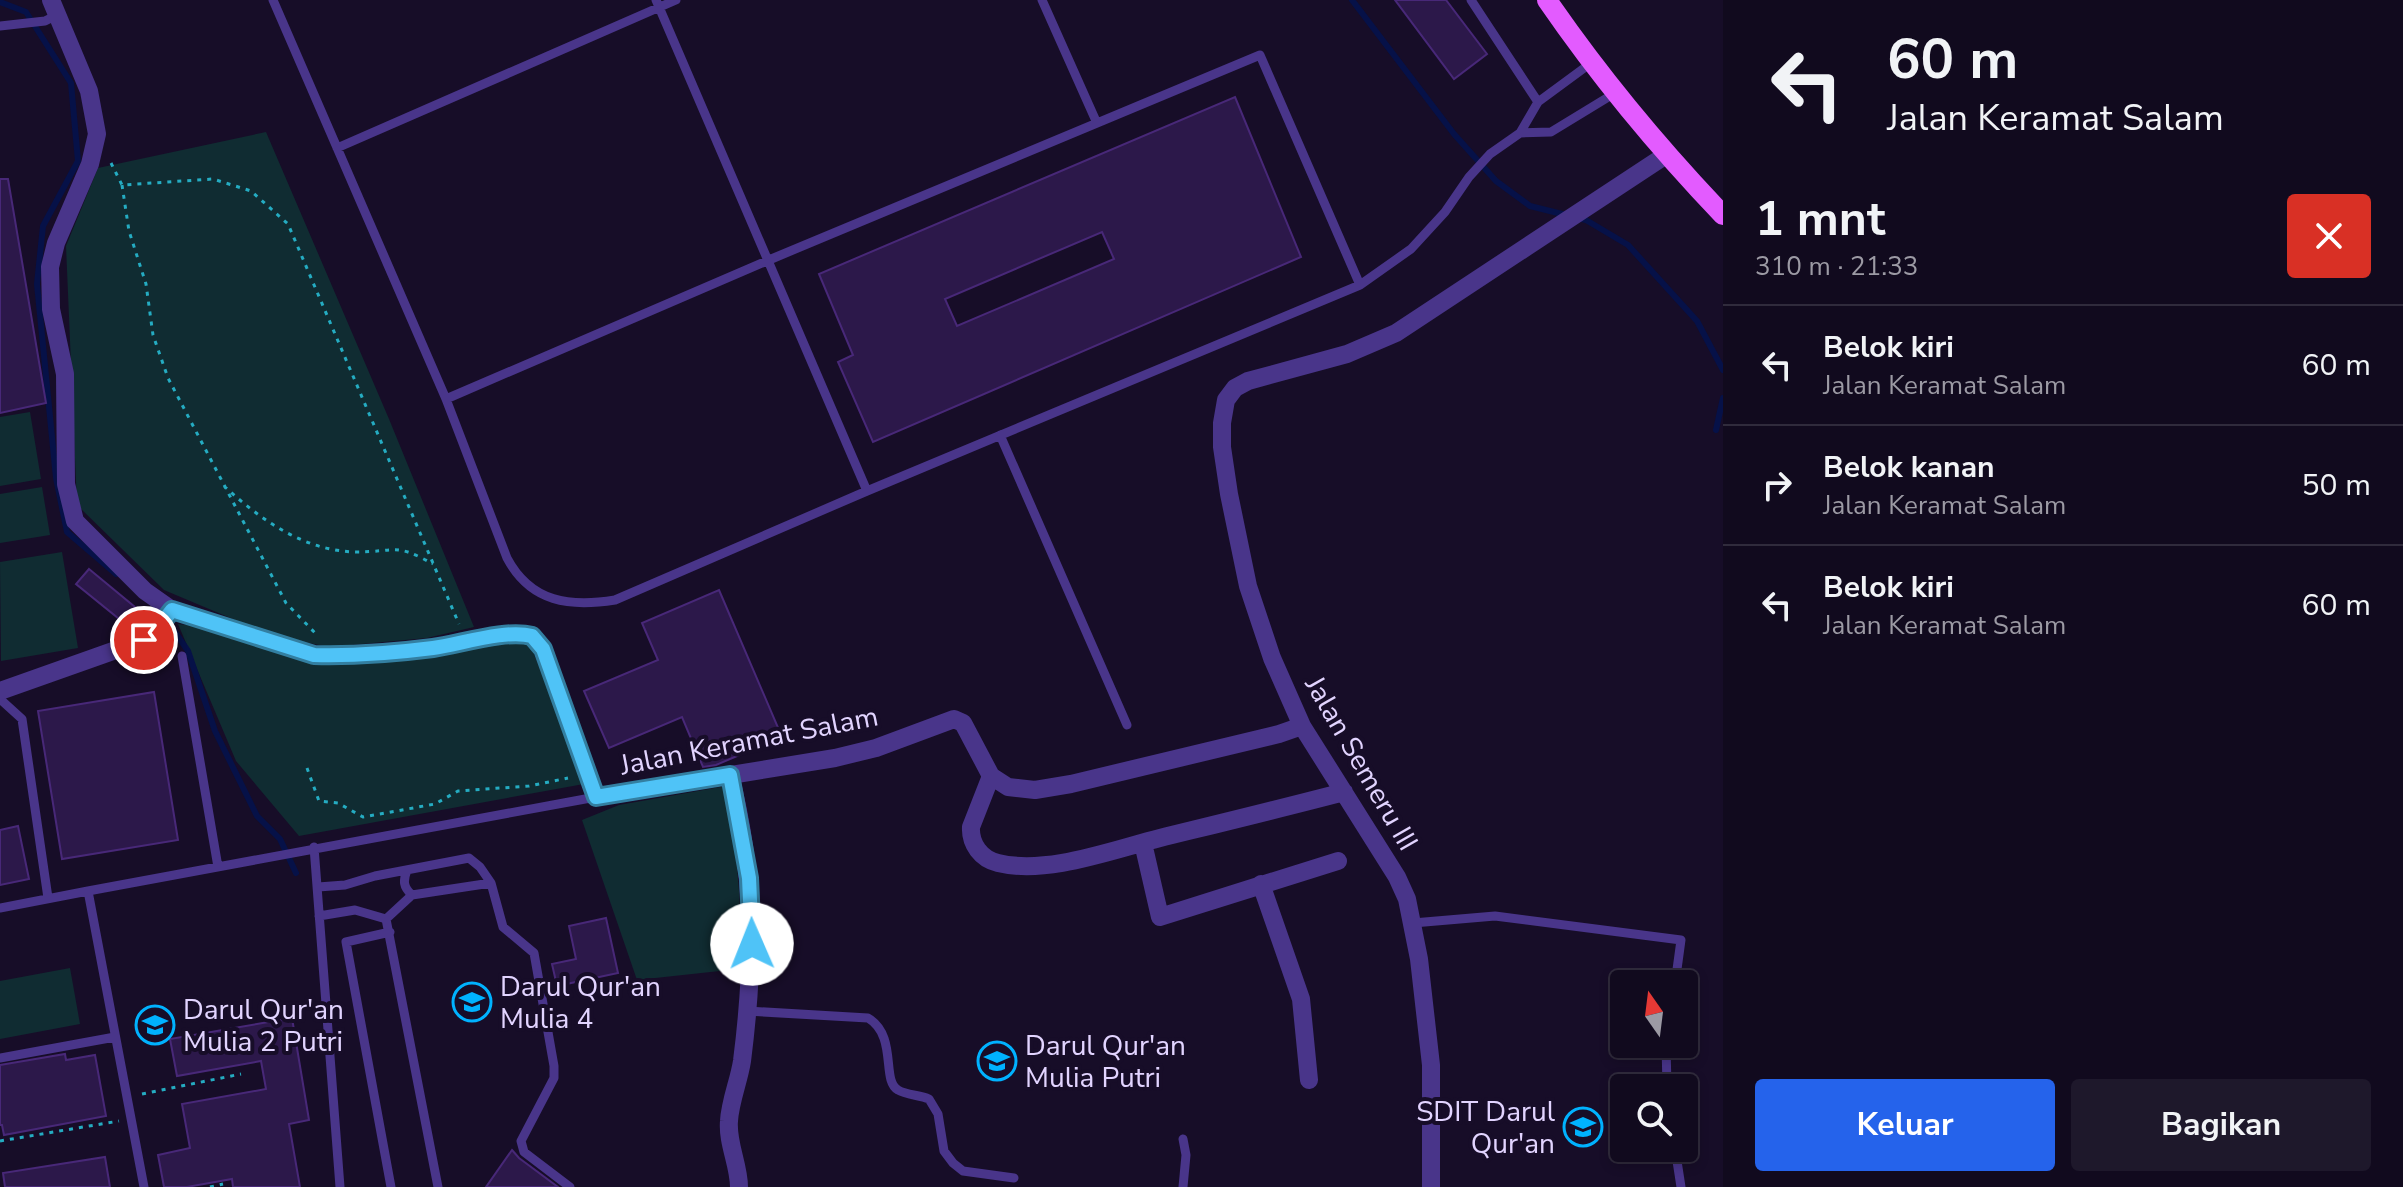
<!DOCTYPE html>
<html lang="id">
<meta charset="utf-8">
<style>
body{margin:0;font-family:"Nunito Sans",sans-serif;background:#1e182b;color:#f1f3f6;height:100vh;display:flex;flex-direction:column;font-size:30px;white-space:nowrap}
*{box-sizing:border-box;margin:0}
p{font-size:26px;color:#9c9aa4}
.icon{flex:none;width:44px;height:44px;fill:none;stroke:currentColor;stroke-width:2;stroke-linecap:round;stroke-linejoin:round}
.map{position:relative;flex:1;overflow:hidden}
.drawer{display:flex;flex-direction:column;background:#110a1e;width:680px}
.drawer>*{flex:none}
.hud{background:#110a1e;color:#f1f3f6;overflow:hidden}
.needle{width:52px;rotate:346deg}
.fabs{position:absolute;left:1610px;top:970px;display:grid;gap:16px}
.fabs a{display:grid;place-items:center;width:88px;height:88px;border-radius:8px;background:#110a1e;box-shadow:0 4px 12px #0003,0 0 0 2px #302b3c;font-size:40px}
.pin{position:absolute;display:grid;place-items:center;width:68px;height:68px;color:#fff;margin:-34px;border:4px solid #fff;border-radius:50%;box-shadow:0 2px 8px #0007}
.me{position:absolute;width:88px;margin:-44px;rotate:359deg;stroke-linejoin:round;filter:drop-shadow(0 0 6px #0008)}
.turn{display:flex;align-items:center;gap:28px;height:168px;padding:0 32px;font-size:36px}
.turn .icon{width:104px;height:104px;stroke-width:2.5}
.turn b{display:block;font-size:56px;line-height:68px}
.round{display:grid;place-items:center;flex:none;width:84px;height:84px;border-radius:8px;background:#1e182b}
.summary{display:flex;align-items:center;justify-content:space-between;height:136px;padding:0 32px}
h1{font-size:48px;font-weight:700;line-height:60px}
.action{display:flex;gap:16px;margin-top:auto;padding:16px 32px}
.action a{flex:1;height:92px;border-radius:8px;background:#2563eb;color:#fff;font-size:32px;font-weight:700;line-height:92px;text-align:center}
.action a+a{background:#1e182b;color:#f1f3f6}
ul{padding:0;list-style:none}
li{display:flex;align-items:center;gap:24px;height:120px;padding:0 32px;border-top:2px solid #302b3c}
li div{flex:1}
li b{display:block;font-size:30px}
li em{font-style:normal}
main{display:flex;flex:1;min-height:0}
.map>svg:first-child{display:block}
.green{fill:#102c32}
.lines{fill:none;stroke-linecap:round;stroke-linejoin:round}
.stream{stroke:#061148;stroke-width:6}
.building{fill:#2c184a;stroke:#482878;stroke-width:2;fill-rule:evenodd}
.path{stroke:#25acc2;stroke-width:3;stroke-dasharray:4 6;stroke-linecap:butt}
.service{stroke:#49358a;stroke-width:9}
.minor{stroke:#49358a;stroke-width:18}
.primary{stroke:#e35bff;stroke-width:20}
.route-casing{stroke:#337fa1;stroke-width:20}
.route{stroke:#4fc3f7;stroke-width:14}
.labels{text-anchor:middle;stroke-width:8;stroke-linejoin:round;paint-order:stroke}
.street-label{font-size:28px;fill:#e2d4ff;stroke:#170d28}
.poi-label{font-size:28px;fill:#e2d4ff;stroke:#170d28;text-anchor:start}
</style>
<main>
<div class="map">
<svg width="1723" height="1187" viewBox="0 0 1723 1187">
<rect width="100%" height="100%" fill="#170d28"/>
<!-- green -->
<path class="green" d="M 266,132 L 389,419 L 474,627 L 427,638 L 329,647 L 273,636 L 164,590 L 77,505 L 66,246 L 98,168 Z
M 30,412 L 41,479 L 0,486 L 0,417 Z
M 42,487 L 50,535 L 0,543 L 0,494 Z
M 62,552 L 78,648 L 1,661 L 0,562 Z
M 178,624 L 196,626 L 280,654 L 322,663 L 435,657 L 515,641 L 531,646 L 584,784 L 299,836 L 236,761 Z
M 726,786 C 735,847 745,908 738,969 L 637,980 L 582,820 L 619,805 Z
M 70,968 L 80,1024 L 0,1039 L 0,981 Z"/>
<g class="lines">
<!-- stream -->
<path class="stream" d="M 1352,0 L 1454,134 L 1496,181 L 1530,206 L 1566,215
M 0,2 L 26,12 L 71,83 L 78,161 L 43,226 L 37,284 L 56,478 L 67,532 L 116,574
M 1577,218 L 1586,220 L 1628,245 L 1697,321 L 1723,370
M 1716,430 L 1723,398
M 166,619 L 188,651 L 215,731 L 257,816 L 280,839 L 296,873"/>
</g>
<!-- building -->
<path class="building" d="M 1395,0 L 1446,0 L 1487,54 L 1454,79 Z
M 1235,97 L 1301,257 L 873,442 L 838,362 L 853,355 L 819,274 ZM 1102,232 L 1114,259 L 957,326 L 945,299 Z
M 0,179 L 8,179 L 46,403 L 0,413 Z
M 89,569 L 147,617 L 136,630 L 134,631 L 76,584 Z
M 719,590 L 782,737 L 716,765 L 703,767 L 682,717 L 609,748 L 584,691 L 658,660 L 642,623 Z
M 154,692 L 178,840 L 62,859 L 38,711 Z
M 18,826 L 29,879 L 0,885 L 0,830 Z
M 606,918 L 618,973 L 557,986 L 552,964 L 576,959 L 569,926 Z
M 292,1018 L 309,1120 L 289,1124 L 300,1187 L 233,1187 L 232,1179 L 187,1187 L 164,1187 L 158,1155 L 190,1148 L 182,1104 L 266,1089 L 261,1061 L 177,1076 L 170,1039 Z
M 65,1054 L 66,1060 L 95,1055 L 106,1116 L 4,1135 L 2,1125 L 0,1125 L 0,1065 Z
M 512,1150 L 519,1158 L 558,1187 L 486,1187 Z
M 105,1157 L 110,1187 L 5,1187 L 3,1173 Z"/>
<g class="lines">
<!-- path -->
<path class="path" d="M 111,163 L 122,185 L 213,179 L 251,191 L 288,224 L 459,624
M 122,185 L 129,231 L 146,284 L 153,335 L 168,378 L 286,603 L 318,636
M 224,486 C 261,520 304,551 356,552 C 396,552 394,542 433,564
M 307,768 L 319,801 L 338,803 L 363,817 L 435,804 L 458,791 L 529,786 L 568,778
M 142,1094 L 241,1074
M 0,1141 L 119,1121
M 210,1187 L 223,1184"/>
<!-- service -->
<path class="service" d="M 273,0 L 446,399 L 507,558 C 531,603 570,607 615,600 L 867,491 L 1360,285 L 1411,249 L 1445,212 L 1469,177 L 1490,154 L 1520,133
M 656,0 L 867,491
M 1042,0 L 1096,121
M 1471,0 L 1538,102
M 0,26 L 45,21 L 57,15
M 1591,63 L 1538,102 L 1520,133 L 1551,132 L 1615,93
M 337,148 L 676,0
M 446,399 L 769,260 L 1260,55 L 1360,285
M 1000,435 L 1127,725
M 182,656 L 218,867
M 0,699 L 22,719 L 48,898
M 314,847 L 340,1187
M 407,870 C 403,881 403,887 412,895
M 318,887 L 345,885 L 375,876 L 469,858 L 480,867 L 491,883 L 503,927 L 534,953 L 554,1066 L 554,1078 L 521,1141 L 524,1152 L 570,1187
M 0,908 L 88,891
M 319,916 L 355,910 L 386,919 L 412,895 L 491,883
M 386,919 L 438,1187
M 1413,923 L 1495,916 L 1681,940 L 1675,984
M 390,932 L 346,942 L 391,1187
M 747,1011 L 868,1018 C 898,1036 881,1081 898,1090 C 906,1095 920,1095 929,1099 L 938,1114 L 944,1151 L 953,1163 L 963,1171 L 1014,1178
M 1666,1044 L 1667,1088
M 0,1058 L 115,1037
M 1183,1139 L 1186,1155 L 1183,1187
M 1675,1148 L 1681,1187
M 144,1187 L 88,891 L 596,797"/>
<!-- minor -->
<path class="minor" d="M 51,0 L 89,91 L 97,134 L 90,164 L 56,243 L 50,267 L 51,309 L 65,374 L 66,484 L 75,521 L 145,591 L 172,610 L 314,655 C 353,656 394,653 433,648 C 461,644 506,629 532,636 L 543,649 L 596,797 L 835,758 L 876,748 L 954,719 L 963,723 L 991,776 L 1008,787 L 1035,790 L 1071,784 L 1279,734 L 1302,726
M 0,691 L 144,640 L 154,633 L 172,610
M 730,775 C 755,875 755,959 742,1061 C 739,1081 730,1101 729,1121 C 727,1143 739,1165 739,1187
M 991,776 L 971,827 C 970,844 981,859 998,863 C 1047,875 1112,850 1160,838 C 1221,823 1283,808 1344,792
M 1143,843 L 1160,917 L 1338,861
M 1261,884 L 1301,999 L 1309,1080
M 1431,1187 L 1431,1065 L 1419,959 L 1407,899 L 1397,877 L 1302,726 L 1272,658 L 1248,586 L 1229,494 L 1222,447 L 1222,423 L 1226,400 L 1235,388 L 1248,381 L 1347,354 L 1396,333 L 1666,155"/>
<!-- primary -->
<path class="primary" d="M 1547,0 C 1600,77 1658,147 1723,215"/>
</g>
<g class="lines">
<!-- route casing -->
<g class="route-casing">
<path id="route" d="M 144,640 L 154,633 L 172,610 L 314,655 C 353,656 394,653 433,648 C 461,644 506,629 532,636 L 543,649 L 596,797 L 730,775 L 749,878 L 752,944"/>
</g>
<!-- route -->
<use href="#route" class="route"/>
</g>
<!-- icons -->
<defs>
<g id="school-ring" transform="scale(2)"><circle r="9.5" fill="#170d28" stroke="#00b2ff" stroke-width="1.5"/><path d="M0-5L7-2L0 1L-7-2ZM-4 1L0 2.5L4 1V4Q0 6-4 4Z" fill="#00b2ff"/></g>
</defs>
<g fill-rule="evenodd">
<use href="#school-ring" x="472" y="1002"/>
<use href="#school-ring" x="155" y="1025"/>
<use href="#school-ring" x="997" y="1061"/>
<use href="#school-ring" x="1583" y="1127"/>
</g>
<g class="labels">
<!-- street labels -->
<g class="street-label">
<text transform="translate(749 740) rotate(-11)" y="10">Jalan Keramat Salam</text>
<text transform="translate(1362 763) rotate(60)" y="10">Jalan Semeru III</text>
</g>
<!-- poi labels -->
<g class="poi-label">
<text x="500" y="996">Darul Qur'an<tspan x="500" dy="32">Mulia 4</tspan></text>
<text x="183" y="1019">Darul Qur'an<tspan x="183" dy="32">Mulia 2 Putri</tspan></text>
<text x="1025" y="1055">Darul Qur'an<tspan x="1025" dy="32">Mulia Putri</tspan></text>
<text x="1555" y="1121" text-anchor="end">SDIT Darul<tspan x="1555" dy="32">Qur'an</tspan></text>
</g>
</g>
</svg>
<div class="fabs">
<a><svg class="needle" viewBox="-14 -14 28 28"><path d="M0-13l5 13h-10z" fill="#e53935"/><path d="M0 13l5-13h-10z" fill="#9c9aa4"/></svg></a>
<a><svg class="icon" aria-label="search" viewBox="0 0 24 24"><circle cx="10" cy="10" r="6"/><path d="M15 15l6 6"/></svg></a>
</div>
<div class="pin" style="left:144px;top:640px;background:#d93025"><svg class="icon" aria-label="arrive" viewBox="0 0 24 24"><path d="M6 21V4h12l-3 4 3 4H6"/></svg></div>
<svg class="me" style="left:752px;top:944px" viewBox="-20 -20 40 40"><circle r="19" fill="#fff"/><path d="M0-13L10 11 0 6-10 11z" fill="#4fc3f7"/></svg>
</div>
<section class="drawer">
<div class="hud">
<div class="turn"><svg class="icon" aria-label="left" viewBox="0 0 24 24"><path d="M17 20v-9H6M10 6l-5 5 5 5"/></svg><div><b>60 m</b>Jalan Keramat Salam</div></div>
</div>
<div class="summary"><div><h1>1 mnt</h1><p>310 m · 21:33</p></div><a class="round" style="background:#d93025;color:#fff"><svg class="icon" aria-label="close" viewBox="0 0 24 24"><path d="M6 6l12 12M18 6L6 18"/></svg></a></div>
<ul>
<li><svg class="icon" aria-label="left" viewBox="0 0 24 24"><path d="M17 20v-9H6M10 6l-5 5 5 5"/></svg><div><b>Belok kiri</b><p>Jalan Keramat Salam</p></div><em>60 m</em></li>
<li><svg class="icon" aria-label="right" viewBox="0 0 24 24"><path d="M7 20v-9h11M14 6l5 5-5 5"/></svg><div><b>Belok kanan</b><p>Jalan Keramat Salam</p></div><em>50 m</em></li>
<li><svg class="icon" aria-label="left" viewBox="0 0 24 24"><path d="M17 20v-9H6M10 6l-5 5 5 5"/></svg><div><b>Belok kiri</b><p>Jalan Keramat Salam</p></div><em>60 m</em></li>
</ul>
<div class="action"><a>Keluar</a><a>Bagikan</a></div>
</section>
</main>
